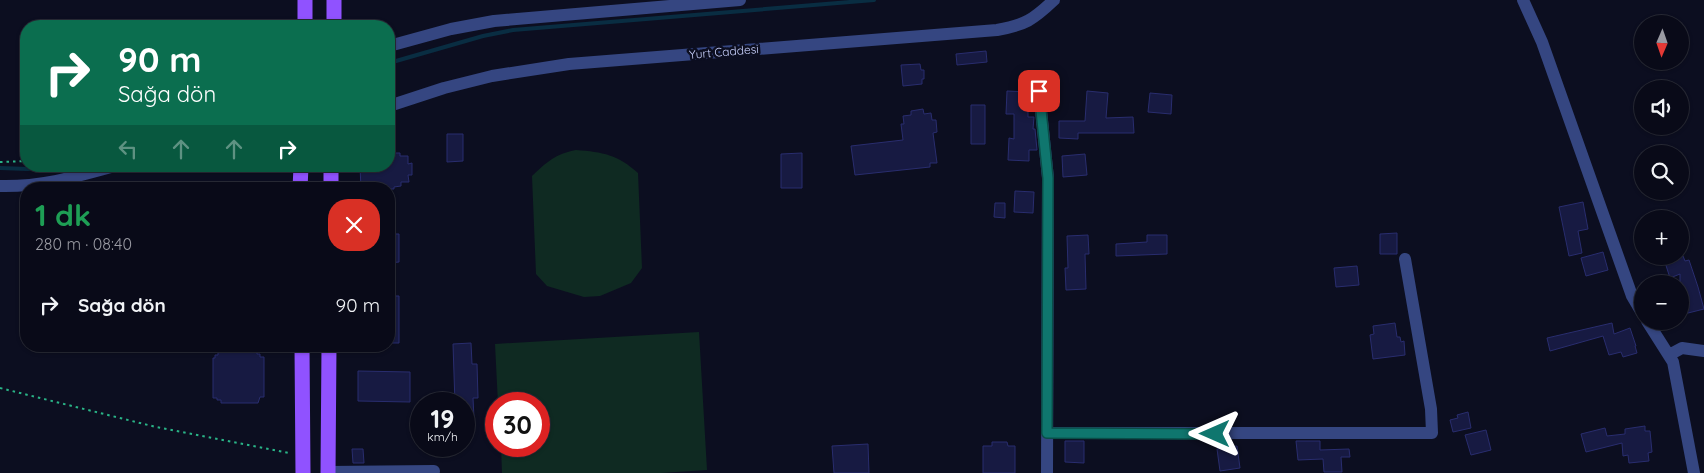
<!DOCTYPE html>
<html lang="tr">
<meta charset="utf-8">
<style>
body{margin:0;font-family:Quicksand,sans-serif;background:#171825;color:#f1f3f6;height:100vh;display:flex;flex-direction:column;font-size:19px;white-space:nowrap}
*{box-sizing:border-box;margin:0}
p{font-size:16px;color:#999aa2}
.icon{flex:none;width:28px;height:28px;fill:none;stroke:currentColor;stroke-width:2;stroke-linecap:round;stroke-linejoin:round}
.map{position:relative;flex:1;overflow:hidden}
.sheet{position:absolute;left:20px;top:182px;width:375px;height:170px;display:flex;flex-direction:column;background:#090a18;border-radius:20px;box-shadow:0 1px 4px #0004,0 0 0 1px #292b37}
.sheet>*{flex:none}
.guide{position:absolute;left:20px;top:20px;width:375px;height:152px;border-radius:20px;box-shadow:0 1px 4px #0004,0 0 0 1px #292b37;background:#0b6e4f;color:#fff;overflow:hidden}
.needle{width:32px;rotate:182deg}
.tools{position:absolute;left:1634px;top:15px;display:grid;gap:10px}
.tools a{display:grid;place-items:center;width:55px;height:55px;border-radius:50%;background:#090a18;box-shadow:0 1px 4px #0004,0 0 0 1px #292b37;font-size:25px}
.speed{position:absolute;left:410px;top:392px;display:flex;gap:10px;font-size:25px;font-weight:700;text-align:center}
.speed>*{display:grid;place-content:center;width:65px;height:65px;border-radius:50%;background:#090a18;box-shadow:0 1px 4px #0004,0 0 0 1px #292b37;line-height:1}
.speed small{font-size:12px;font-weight:400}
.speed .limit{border:8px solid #d22;background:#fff;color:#111}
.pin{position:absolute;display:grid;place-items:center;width:42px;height:42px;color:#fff;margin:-21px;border-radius:10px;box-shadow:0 2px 8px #0006}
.me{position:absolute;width:55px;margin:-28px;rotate:270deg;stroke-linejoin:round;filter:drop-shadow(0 0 4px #0008)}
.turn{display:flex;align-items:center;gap:18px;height:105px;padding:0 15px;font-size:22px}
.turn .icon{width:65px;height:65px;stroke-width:2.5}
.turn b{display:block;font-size:35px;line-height:42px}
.lanes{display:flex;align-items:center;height:48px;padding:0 15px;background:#0003;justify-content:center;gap:25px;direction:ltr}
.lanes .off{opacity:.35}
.round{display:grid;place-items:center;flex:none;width:52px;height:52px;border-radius:20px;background:#171825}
.summary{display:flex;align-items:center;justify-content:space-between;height:85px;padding:0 15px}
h1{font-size:30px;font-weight:700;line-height:38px;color:#1e9e55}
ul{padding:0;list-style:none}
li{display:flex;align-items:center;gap:15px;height:75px;padding:0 15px}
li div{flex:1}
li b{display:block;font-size:19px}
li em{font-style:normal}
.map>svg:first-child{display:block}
.green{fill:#0f2a22}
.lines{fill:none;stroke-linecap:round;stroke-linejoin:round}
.stream{stroke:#092d42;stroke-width:4}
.building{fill:#171a42;stroke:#292d6e}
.path{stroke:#2ab487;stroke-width:2;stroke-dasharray:2.5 4;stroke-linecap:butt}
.minor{stroke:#354681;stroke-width:12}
.major{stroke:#9052ff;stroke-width:15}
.route-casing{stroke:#0a4d48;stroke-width:12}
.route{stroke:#0f766e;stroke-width:9}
.labels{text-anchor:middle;stroke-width:5;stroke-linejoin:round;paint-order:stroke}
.street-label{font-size:12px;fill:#cbd3ff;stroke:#0c0e20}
</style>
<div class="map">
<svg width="1704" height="473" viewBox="0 0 1704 473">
<rect width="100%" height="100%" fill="#0c0e20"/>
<!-- green -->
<path class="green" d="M 576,150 C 603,152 618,155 638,173 L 642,268 L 631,283 L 600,296 L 584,297 L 547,286 L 536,274 L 532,176 C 547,162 555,154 576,150 Z
M 699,332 L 707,470 L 661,473 L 502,473 L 501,446 L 539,446 L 539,404 L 498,404 L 495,344 Z"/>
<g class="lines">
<!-- stream -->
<path class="stream" d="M 389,63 L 483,36 L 513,30 L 874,0
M 0,168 L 28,169 L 54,166"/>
</g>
<!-- building -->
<path class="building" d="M 986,51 L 987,62 L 957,65 L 956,54 Z
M 920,64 L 921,70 L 924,70 L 924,79 L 922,79 L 922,84 L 903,86 L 901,65 Z
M 1007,91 L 1028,92 L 1028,117 L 1034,117 L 1033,129 L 1035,129 L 1037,150 L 1029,150 L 1029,161 L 1008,160 L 1009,138 L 1014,139 L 1014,114 L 1006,114 Z
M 1087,91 L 1108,93 L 1106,118 L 1133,117 L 1134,133 L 1078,133 L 1078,139 L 1059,138 L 1059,121 L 1085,121 Z
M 1150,93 L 1172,95 L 1171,114 L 1148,112 Z
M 971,105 L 985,105 L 985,144 L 971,144 Z
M 923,109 L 924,114 L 931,113 L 932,120 L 936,120 L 937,132 L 933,133 L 937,163 L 930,163 L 930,167 L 855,175 L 851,146 L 903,140 L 901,124 L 904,124 L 903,116 L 911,115 L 911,111 Z
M 447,134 L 463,134 L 463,161 L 447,162 Z
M 389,153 L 400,153 L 400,156 L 408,156 L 408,164 L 412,163 L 412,175 L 408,175 L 409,182 L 401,182 L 401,186 L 394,187 L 394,189 L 361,189 L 360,166 L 389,166 Z
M 802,153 L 802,188 L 781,188 L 781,154 Z
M 1085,154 L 1087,175 L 1063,177 L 1062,156 Z
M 1015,191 L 1034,192 L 1033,213 L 1014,212 Z
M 1583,202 L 1588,229 L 1578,231 L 1582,253 L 1569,256 L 1559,207 Z
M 995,203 L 1005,203 L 1005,218 L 994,217 Z
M 1397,233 L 1397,254 L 1380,254 L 1380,234 Z
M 389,234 L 399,234 L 399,262 L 389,263 Z
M 1088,235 L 1089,254 L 1085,254 L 1086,289 L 1066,290 L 1065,268 L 1068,268 L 1067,236 Z
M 1147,235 L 1167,235 L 1167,254 L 1116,256 L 1116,244 L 1147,242 Z
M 1603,252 L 1608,270 L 1586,276 L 1581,258 Z
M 1663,256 L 1683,256 L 1685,261 L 1689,260 L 1698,287 L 1704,309 L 1680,315 L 1680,274 L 1670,278 Z
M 1357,266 L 1359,285 L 1336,287 L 1334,268 Z
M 389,296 L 399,296 L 399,343 L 389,343 Z
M 1395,323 L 1397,337 L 1400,337 L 1401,342 L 1404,341 L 1405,355 L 1373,359 L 1370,335 L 1374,334 L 1373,326 Z
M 1612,323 L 1614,334 L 1630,328 L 1636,346 L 1635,346 L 1637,353 L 1623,357 L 1621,352 L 1609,355 L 1603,336 L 1550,351 L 1547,338 Z
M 471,343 L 472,364 L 477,364 L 478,398 L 473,398 L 474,418 L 464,418 L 464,404 L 455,404 L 453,344 Z
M 257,351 L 257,354 L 260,354 L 260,357 L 264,357 L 264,397 L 260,397 L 258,403 L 221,403 L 221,400 L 217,400 L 217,398 L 213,398 L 213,358 L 215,358 L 215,355 L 218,355 L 218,352 Z
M 358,371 L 410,372 L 410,402 L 358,401 Z
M 1468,412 L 1471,428 L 1453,432 L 1450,420 L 1458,418 L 1457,415 Z
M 1645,426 L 1645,431 L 1650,431 L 1652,452 L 1648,453 L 1649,461 L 1629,463 L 1628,455 L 1623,456 L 1622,443 L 1586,452 L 1581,434 L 1605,428 L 1607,436 L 1625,434 L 1625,429 Z
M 1486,430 L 1491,450 L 1471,455 L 1465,435 Z
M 1065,441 L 1084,441 L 1084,463 L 1065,462 Z
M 1296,441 L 1320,441 L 1320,450 L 1349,449 L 1350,457 L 1341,457 L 1342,472 L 1324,472 L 1323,459 L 1298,460 Z
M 992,442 L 1007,442 L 1008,446 L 1015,446 L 1015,473 L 983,473 L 983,446 L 992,446 Z
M 868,444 L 869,473 L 834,473 L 832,446 Z
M 1237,446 L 1240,468 L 1220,471 L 1217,449 Z
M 352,449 L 363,449 L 364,463 L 353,463 Z"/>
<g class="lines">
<!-- path -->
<path class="path" d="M 0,162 L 26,161
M 0,388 L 156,427 L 289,453"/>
<!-- minor -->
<path class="minor" d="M 1523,0 L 1542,42 L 1632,296 L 1642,313
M 389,46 L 451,29 L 494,21 L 740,0
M 1039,91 L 1048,178 L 1047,473
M 389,106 L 444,88 L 492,76 L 569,64 L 997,30 C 1025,25 1033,20 1054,0
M 0,186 C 41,187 75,177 115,166
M 1647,321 L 1673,362 L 1694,473
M 1669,355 L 1682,348 L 1704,351
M 1047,433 L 1432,433 L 1431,409 L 1405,259
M 328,472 L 434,471"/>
<!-- major -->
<path class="major" d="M 305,26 L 305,0
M 334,26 L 334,0
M 300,189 L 301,166
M 331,189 L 331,166
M 302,346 L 303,473
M 328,473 L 329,346"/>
</g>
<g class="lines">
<!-- route casing -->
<g class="route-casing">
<path id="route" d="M 1039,91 L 1048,178 L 1047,433 L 1215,434"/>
</g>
<!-- route -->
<use href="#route" class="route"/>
</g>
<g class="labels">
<!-- street labels -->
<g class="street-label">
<text transform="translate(724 52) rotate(-5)" y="4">Yurt Caddesi</text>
</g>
</g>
</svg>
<div class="tools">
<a><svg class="needle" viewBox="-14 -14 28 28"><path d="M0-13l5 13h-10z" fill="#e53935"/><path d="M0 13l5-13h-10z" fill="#999aa2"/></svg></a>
<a><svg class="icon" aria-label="sound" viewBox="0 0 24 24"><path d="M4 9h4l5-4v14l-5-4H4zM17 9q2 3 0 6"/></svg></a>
<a><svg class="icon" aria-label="search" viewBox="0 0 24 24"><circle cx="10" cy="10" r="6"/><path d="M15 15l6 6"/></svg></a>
<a>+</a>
<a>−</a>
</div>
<div class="speed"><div>19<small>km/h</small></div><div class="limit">30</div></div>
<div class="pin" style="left:1039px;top:91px;background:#d93025"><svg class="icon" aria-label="arrive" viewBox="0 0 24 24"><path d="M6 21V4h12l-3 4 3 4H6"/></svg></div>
<svg class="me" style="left:1215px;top:434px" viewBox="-20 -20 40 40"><path d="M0-17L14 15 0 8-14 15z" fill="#0f766e" stroke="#fff" stroke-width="4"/></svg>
<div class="guide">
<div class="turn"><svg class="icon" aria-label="right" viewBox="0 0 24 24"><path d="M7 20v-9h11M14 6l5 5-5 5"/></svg><div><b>90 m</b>Sağa dön</div></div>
<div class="lanes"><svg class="icon off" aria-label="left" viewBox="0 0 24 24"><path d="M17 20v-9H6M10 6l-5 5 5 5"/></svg><svg class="icon off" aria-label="ahead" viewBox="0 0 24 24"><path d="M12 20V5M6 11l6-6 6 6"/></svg><svg class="icon off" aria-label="ahead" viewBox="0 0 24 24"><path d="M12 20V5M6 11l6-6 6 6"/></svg><svg class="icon" aria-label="right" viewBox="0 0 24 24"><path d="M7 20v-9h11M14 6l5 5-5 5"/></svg></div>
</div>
<section class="sheet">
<div class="summary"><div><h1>1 dk</h1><p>280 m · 08:40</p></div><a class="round" style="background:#d93025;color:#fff"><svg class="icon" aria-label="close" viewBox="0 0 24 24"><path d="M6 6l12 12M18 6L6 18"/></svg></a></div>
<ul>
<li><svg class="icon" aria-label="right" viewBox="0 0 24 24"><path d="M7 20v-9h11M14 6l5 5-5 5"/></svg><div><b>Sağa dön</b></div><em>90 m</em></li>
</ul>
</section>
</div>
